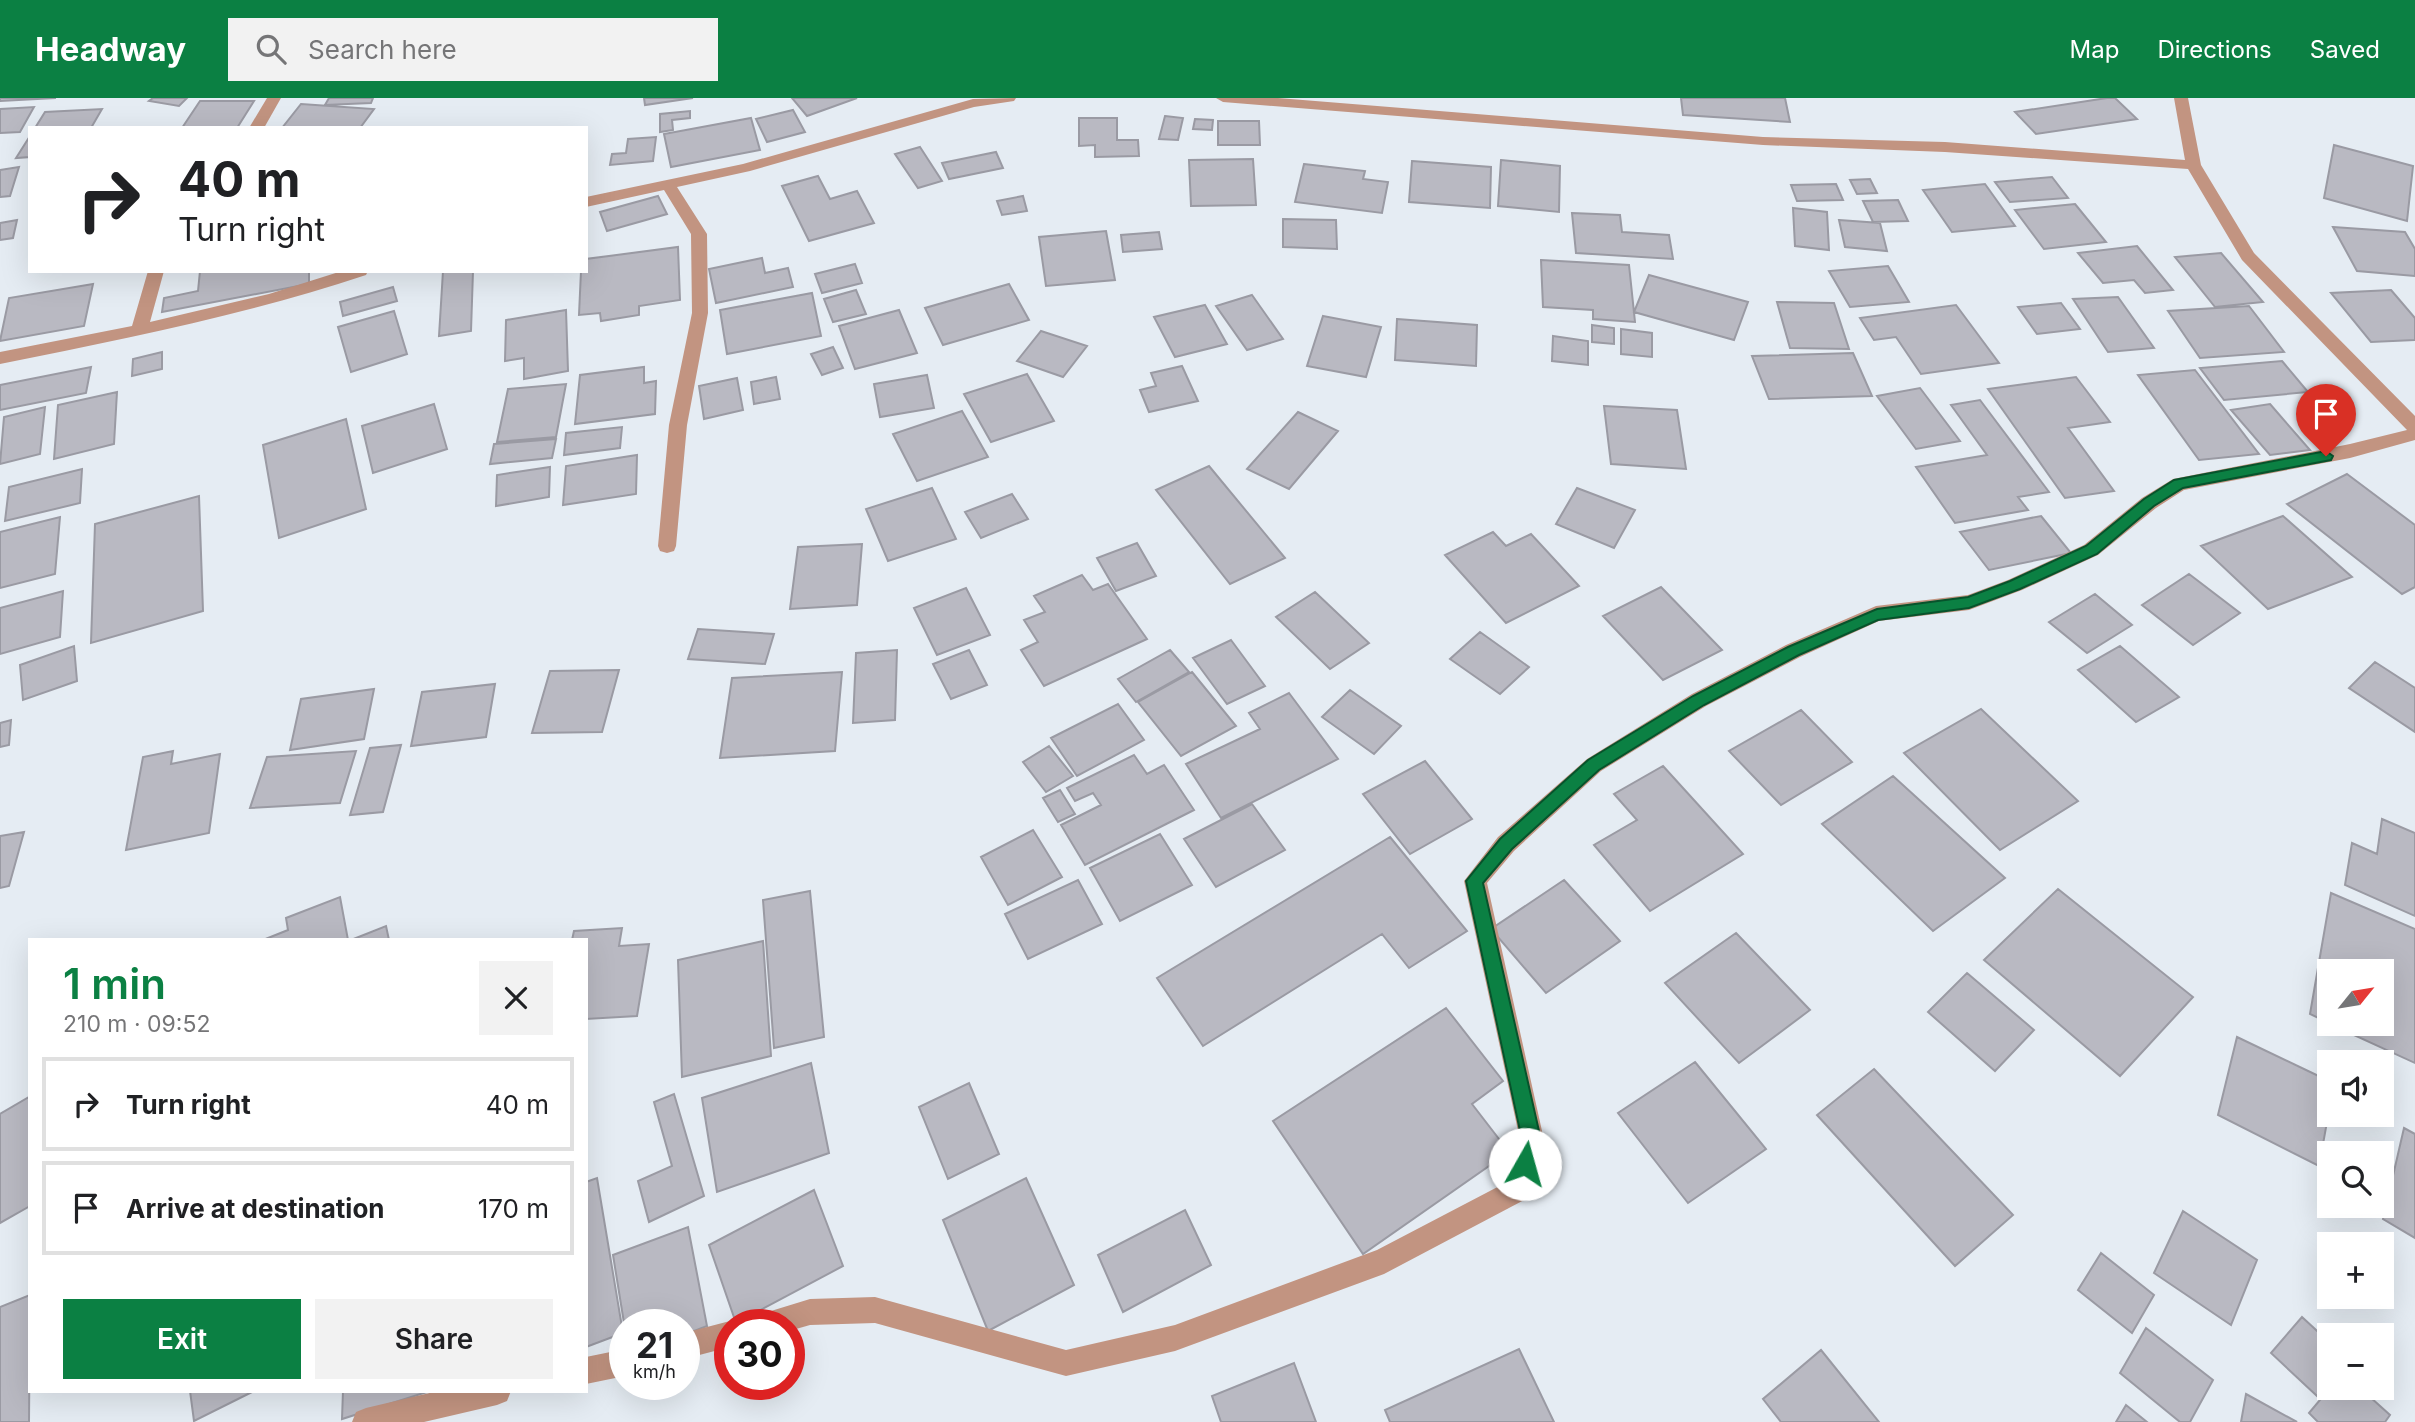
<!DOCTYPE html>
<meta charset="utf-8">
<style>
body{margin:0;font-family:Inter,sans-serif;background:#f2f2f2;color:#202124;height:100vh;display:flex;flex-direction:column;font-size:26px;white-space:nowrap}
*{box-sizing:border-box;margin:0}
p{font-size:23px;color:#757577}
.icon{flex:none;width:38px;height:38px;fill:none;stroke:currentColor;stroke-width:2;stroke-linecap:round;stroke-linejoin:round}
.map{position:relative;flex:1;overflow:hidden}
.sheet{position:absolute;left:28px;top:840px;width:560px;height:455px;display:flex;flex-direction:column;background:#fff;border-radius:0px;box-shadow:0 7px 28px #0002}
.sheet>*{flex:none}
.banner{position:absolute;left:28px;top:28px;width:560px;height:147px;border-radius:0px;box-shadow:0 7px 28px #0002;background:#fff;color:#202124;overflow:hidden}
.needle{width:46px;rotate:60deg}
.controls{position:absolute;left:2317px;top:861px;display:grid;gap:14px}
.controls a{display:grid;place-items:center;width:77px;height:77px;border-radius:0px;background:#fff;box-shadow:0 7px 28px #0002;font-size:35px}
.speed{position:absolute;left:609px;top:1211px;display:flex;gap:14px;font-size:35px;font-weight:700;text-align:center}
.speed>*{display:grid;place-content:center;width:91px;height:91px;border-radius:50%;background:#fff;box-shadow:0 7px 28px #0002;line-height:1}
.speed small{font-size:18px;font-weight:400}
.speed .limit{border:10px solid #d22;background:#fff;color:#111}
.pin{position:absolute;display:grid;place-items:center;width:60px;height:60px;color:#fff;margin:-72px -30px;border-radius:50% 50% 50% 0;rotate:-45deg;box-shadow:0 0 7px #0007}
.pin .icon{rotate:45deg}
.me{position:absolute;width:77px;margin:-38px;rotate:7deg;stroke-linejoin:round;filter:drop-shadow(0 0 5px #0008)}
.turn{display:flex;align-items:center;gap:24px;height:147px;padding:0 35px;font-size:32px}
.turn .icon{width:91px;height:91px;stroke-width:2.5}
.turn b{display:block;font-size:49px;line-height:60px}
.round{display:grid;place-items:center;flex:none;width:74px;height:74px;border-radius:0px;background:#f2f2f2}
.head{display:flex;align-items:center;justify-content:space-between;height:119px;padding:0 35px}
h1{font-size:42px;font-weight:600;line-height:52px;color:#0b8043}
.primary-button{display:flex;gap:14px;margin-top:auto;padding:14px 35px}
.primary-button a{flex:1;height:80px;border-radius:0px;background:#0b8043;color:#fff;font-size:28px;font-weight:600;line-height:80px;text-align:center}
.primary-button a+a{background:#f2f2f2;color:#202124}
ul{padding:0;list-style:none}
li{display:flex;align-items:center;gap:21px;height:94px;margin:0 14px 10px;padding:0 21px;border:4px solid #e0e0e0;border-radius:0px}
li div{flex:1}
li b{display:block;font-size:26px}
li em{font-style:normal}
header{display:flex;align-items:center;gap:42px;box-sizing:border-box;height:98px;padding:0 35px;background:#0b8043;color:#fff}
header strong{font-size:33px}
nav{display:flex;gap:38px;margin-inline-start:auto;font-size:24px}
.search{width:490px;height:63px;background:#f2f2f2;display:flex;align-items:center;gap:18px;box-sizing:border-box;padding:0 24px;border-radius:0px;color:#757577;font-size:26px}
.map>svg:first-child{display:block}
.building{fill:#b9b9c2;stroke:#9a9aa3;stroke-width:2}
.lines{fill:none;stroke-linecap:round;stroke-linejoin:round}
.minor{fill:#c29481;fill-rule:evenodd}
.route{fill:#0b8043;stroke:#07532c;stroke-width:2}
</style>
<header>
<strong>Headway</strong>
<div class="search"><svg class="icon" aria-label="search" viewBox="0 0 24 24"><circle cx="10" cy="10" r="6"/><path d="M15 15l6 6"/></svg>Search here</div>
<nav><a>Map</a><a>Directions</a><a>Saved</a></nav>
</header>
<div class="map">
<svg width="2415" height="1324" viewBox="0 0 2415 1324">
<rect width="100%" height="100%" fill="#e5ecf3"/>
<!-- building -->
<path class="building" d="M 0,0 L 56,0 L 0,3 Z
M 153,0 L 187,0 L 179,8 L 149,3 Z
M 329,0 L 373,0 L 371,5 L 325,7 Z
M 644,0 L 693,0 L 645,7 Z
M 792,0 L 857,0 L 807,18 Z
M 1681,0 L 1785,0 L 1790,24 L 1683,17 Z
M 2107,0 L 2115,0 L 2137,21 L 2036,36 L 2015,14 Z
M 200,3 L 254,3 L 237,30 L 182,30 Z
M 301,6 L 374,11 L 360,30 L 282,30 Z
M 34,9 L 20,34 L 0,35 L 0,11 Z
M 102,11 L 91,30 L 35,30 L 45,14 Z
M 793,12 L 805,34 L 767,44 L 756,21 Z
M 690,13 L 690,20 L 672,22 L 673,32 L 660,34 L 660,16 Z
M 1165,18 L 1183,20 L 1178,42 L 1159,41 Z
M 751,20 L 760,52 L 671,69 L 664,36 Z
M 1079,20 L 1117,20 L 1117,42 L 1138,42 L 1139,58 L 1095,59 L 1095,47 L 1079,48 Z
M 1195,21 L 1213,22 L 1212,32 L 1193,31 Z
M 1218,23 L 1259,23 L 1260,47 L 1218,47 Z
M 30,38 L 30,59 L 16,60 Z
M 656,39 L 653,63 L 610,67 L 612,56 L 626,55 L 628,41 Z
M 2334,47 L 2413,68 L 2407,123 L 2324,100 Z
M 920,49 L 942,83 L 918,90 L 895,56 Z
M 996,54 L 1003,70 L 949,81 L 942,65 Z
M 1253,61 L 1256,107 L 1191,108 L 1189,62 Z
M 1501,62 L 1560,68 L 1559,114 L 1498,108 Z
M 1412,63 L 1491,69 L 1490,110 L 1409,104 Z
M 1304,66 L 1365,73 L 1363,81 L 1388,84 L 1382,115 L 1295,104 Z
M 19,69 L 10,98 L 0,99 L 0,72 Z
M 818,78 L 830,101 L 857,93 L 874,125 L 809,143 L 782,88 Z
M 2052,79 L 2068,100 L 2010,104 L 1995,84 Z
M 1870,81 L 1877,95 L 1857,96 L 1850,82 Z
M 1836,86 L 1843,102 L 1797,103 L 1791,87 Z
M 1985,86 L 2015,128 L 1952,134 L 1923,92 Z
M 658,98 L 667,116 L 607,133 L 600,114 Z
M 1023,98 L 1027,113 L 1002,117 L 997,103 Z
M 1898,102 L 1908,123 L 1873,124 L 1863,103 Z
M 2075,106 L 2106,144 L 2044,151 L 2015,112 Z
M 1793,110 L 1827,114 L 1829,152 L 1795,148 Z
M 1572,115 L 1620,117 L 1622,134 L 1669,137 L 1673,161 L 1576,155 Z
M 1283,121 L 1336,122 L 1337,151 L 1283,149 Z
M 17,122 L 13,140 L 0,142 L 0,125 Z
M 1839,122 L 1880,125 L 1887,153 L 1845,149 Z
M 2333,129 L 2405,134 L 2415,151 L 2415,178 L 2357,173 Z
M 1106,133 L 1115,182 L 1046,188 L 1039,139 Z
M 1159,134 L 1162,151 L 1123,154 L 1121,137 Z
M 2137,148 L 2173,192 L 2145,195 L 2134,182 L 2103,185 L 2078,155 Z
M 678,149 L 680,202 L 639,208 L 639,217 L 601,223 L 600,215 L 579,217 L 581,173 L 586,173 L 586,161 Z
M 2221,155 L 2263,204 L 2215,209 L 2175,159 Z
M 762,160 L 765,175 L 788,170 L 793,189 L 716,205 L 709,171 Z
M 1541,162 L 1629,167 L 1635,224 L 1593,221 L 1593,212 L 1543,209 Z
M 855,166 L 862,185 L 822,195 L 815,176 Z
M 1888,168 L 1909,204 L 1850,209 L 1829,173 Z
M 200,173 L 309,173 L 309,186 L 162,214 L 164,200 L 198,193 Z
M 443,173 L 473,173 L 471,233 L 439,238 Z
M 1649,177 L 1748,204 L 1734,242 L 1634,214 Z
M 93,186 L 84,228 L 0,243 L 9,200 Z
M 1009,186 L 1029,222 L 943,247 L 925,210 Z
M 393,189 L 397,203 L 343,218 L 340,204 Z
M 856,192 L 866,216 L 833,224 L 824,201 Z
M 2391,192 L 2415,220 L 2415,242 L 2371,244 L 2331,195 Z
M 812,195 L 821,238 L 727,256 L 720,212 Z
M 1252,197 L 1283,241 L 1247,252 L 1216,208 Z
M 2118,199 L 2154,250 L 2108,254 L 2073,201 Z
M 1777,204 L 1834,205 L 1849,251 L 1790,250 Z
M 2061,205 L 2080,231 L 2037,236 L 2018,209 Z
M 1205,207 L 1227,246 L 1175,259 L 1154,219 Z
M 1956,207 L 1999,265 L 1921,276 L 1896,239 L 1874,242 L 1860,220 Z
M 2249,208 L 2284,254 L 2200,260 L 2168,213 Z
M 566,212 L 568,273 L 524,281 L 524,260 L 505,263 L 506,222 Z
M 899,212 L 917,255 L 855,271 L 839,228 Z
M 394,213 L 407,256 L 351,274 L 338,229 Z
M 1323,218 L 1381,229 L 1366,279 L 1307,268 Z
M 1397,221 L 1477,227 L 1476,268 L 1395,262 Z
M 1592,227 L 1614,230 L 1614,246 L 1592,244 Z
M 1621,231 L 1652,235 L 1652,259 L 1621,256 Z
M 1041,233 L 1087,248 L 1063,279 L 1017,263 Z
M 1553,238 L 1588,243 L 1588,267 L 1552,263 Z
M 833,249 L 843,270 L 822,277 L 811,256 Z
M 162,254 L 162,271 L 132,278 L 133,261 Z
M 1853,255 L 1872,298 L 1769,301 L 1752,258 Z
M 2282,263 L 2308,294 L 2224,302 L 2200,270 Z
M 1182,268 L 1198,303 L 1149,314 L 1140,292 L 1156,288 L 1151,275 Z
M 91,269 L 86,295 L 0,312 L 0,287 Z
M 644,269 L 644,285 L 656,283 L 655,316 L 575,326 L 580,277 Z
M 2195,272 L 2259,356 L 2199,362 L 2138,277 Z
M 1027,276 L 1054,323 L 991,344 L 964,296 Z
M 927,277 L 934,310 L 880,319 L 874,286 Z
M 776,279 L 780,301 L 754,306 L 751,284 Z
M 2076,279 L 2110,324 L 2068,330 L 2114,393 L 2065,400 L 1988,291 Z
M 737,280 L 743,312 L 704,321 L 699,288 Z
M 566,286 L 556,339 L 497,344 L 508,291 Z
M 1920,290 L 1960,343 L 1916,351 L 1877,298 Z
M 117,294 L 114,346 L 54,361 L 58,307 Z
M 1980,302 L 2049,394 L 2018,399 L 2028,412 L 1955,425 L 1916,369 L 1987,357 L 1951,307 Z
M 434,306 L 447,351 L 373,375 L 362,328 Z
M 2270,306 L 2310,352 L 2270,357 L 2231,312 Z
M 1604,308 L 1677,312 L 1686,371 L 1611,366 Z
M 45,309 L 40,356 L 0,366 L 4,319 Z
M 962,313 L 988,359 L 917,383 L 893,336 Z
M 1298,314 L 1338,333 L 1289,391 L 1247,371 Z
M 346,321 L 366,411 L 279,440 L 263,347 Z
M 622,329 L 620,350 L 564,357 L 566,335 Z
M 556,341 L 552,360 L 490,366 L 494,346 Z
M 637,357 L 636,396 L 563,407 L 566,368 Z
M 1209,368 L 1285,460 L 1230,486 L 1156,392 Z
M 550,369 L 549,399 L 496,408 L 497,377 Z
M 82,371 L 80,405 L 5,423 L 9,389 Z
M 2347,376 L 2415,427 L 2415,489 L 2402,496 L 2287,406 Z
M 932,390 L 956,441 L 888,463 L 866,411 Z
M 1577,390 L 1635,412 L 1614,450 L 1556,426 Z
M 1012,396 L 1028,421 L 981,440 L 965,414 Z
M 199,398 L 203,513 L 91,545 L 95,426 Z
M 2041,418 L 2071,455 L 1989,472 L 1960,434 Z
M 2283,418 L 2352,479 L 2268,511 L 2201,448 Z
M 60,419 L 55,476 L 0,490 L 0,434 Z
M 1493,434 L 1506,448 L 1531,436 L 1579,488 L 1506,525 L 1445,457 Z
M 1137,445 L 1156,478 L 1116,493 L 1097,460 Z
M 862,446 L 857,507 L 790,511 L 798,449 Z
M 2189,476 L 2240,515 L 2193,547 L 2142,507 Z
M 1082,477 L 1093,492 L 1108,486 L 1147,541 L 1044,588 L 1021,552 L 1038,544 L 1024,522 L 1045,514 L 1034,498 Z
M 1661,489 L 1722,552 L 1663,582 L 1603,518 Z
M 966,490 L 990,537 L 937,557 L 914,510 Z
M 63,493 L 60,539 L 0,556 L 0,510 Z
M 1315,494 L 1369,545 L 1330,571 L 1276,519 Z
M 2095,496 L 2132,527 L 2087,555 L 2049,524 Z
M 698,531 L 774,536 L 765,566 L 688,561 Z
M 1480,534 L 1529,569 L 1500,596 L 1450,561 Z
M 1231,542 L 1265,588 L 1227,606 L 1193,560 Z
M 74,548 L 77,583 L 23,602 L 20,567 Z
M 2120,548 L 2179,599 L 2136,624 L 2078,572 Z
M 897,552 L 895,622 L 853,625 L 856,555 Z
M 969,552 L 987,587 L 951,601 L 933,566 Z
M 1170,552 L 1189,574 L 1136,604 L 1118,581 Z
M 2375,564 L 2415,590 L 2415,634 L 2349,590 Z
M 619,572 L 602,634 L 532,635 L 550,573 Z
M 842,574 L 835,653 L 720,660 L 732,580 Z
M 1192,574 L 1236,628 L 1181,658 L 1138,604 Z
M 495,586 L 486,639 L 411,648 L 422,594 Z
M 374,591 L 364,641 L 290,652 L 301,601 Z
M 1350,592 L 1401,628 L 1374,656 L 1322,619 Z
M 1289,595 L 1338,661 L 1221,720 L 1186,666 L 1260,631 L 1249,615 Z
M 1118,606 L 1144,642 L 1077,678 L 1051,640 Z
M 1981,611 L 2078,703 L 2000,752 L 1904,655 Z
M 1801,612 L 1852,664 L 1781,707 L 1729,653 Z
M 11,622 L 9,647 L 0,649 L 0,625 Z
M 401,647 L 383,714 L 350,717 L 370,650 Z
M 1049,648 L 1073,678 L 1046,694 L 1023,664 Z
M 173,653 L 171,666 L 220,656 L 209,735 L 126,752 L 143,659 Z
M 356,653 L 340,705 L 250,710 L 267,659 Z
M 1134,657 L 1147,676 L 1164,667 L 1194,712 L 1085,767 L 1061,727 L 1101,707 L 1093,695 L 1075,703 L 1067,690 Z
M 1425,663 L 1472,721 L 1410,756 L 1363,696 Z
M 1663,668 L 1743,756 L 1650,813 L 1594,747 L 1637,722 L 1614,696 Z
M 1893,678 L 2005,780 L 1933,833 L 1822,726 Z
M 1060,692 L 1075,716 L 1058,724 L 1043,700 Z
M 1252,706 L 1285,752 L 1216,789 L 1184,741 Z
M 2382,721 L 2415,735 L 2415,818 L 2345,787 L 2352,745 L 2377,756 Z
M 1033,732 L 1062,779 L 1008,807 L 981,759 Z
M 24,734 L 9,788 L 0,790 L 0,738 Z
M 1160,736 L 1192,787 L 1120,823 L 1090,770 Z
M 1390,739 L 1467,833 L 1409,870 L 1382,836 L 1203,948 L 1157,880 Z
M 1078,782 L 1102,826 L 1028,861 L 1005,816 Z
M 1564,782 L 1620,843 L 1546,895 L 1491,831 Z
M 2058,791 L 2193,899 L 2120,978 L 1984,862 Z
M 810,793 L 824,939 L 774,950 L 763,802 Z
M 2331,795 L 2415,831 L 2415,965 L 2330,926 L 2382,926 L 2382,873 L 2329,873 L 2329,925 L 2310,916 Z
M 340,799 L 348,842 L 263,842 L 288,832 L 286,820 Z
M 386,828 L 389,842 L 351,842 Z
M 622,830 L 619,848 L 649,846 L 637,918 L 586,921 L 586,842 L 572,842 L 574,833 Z
M 1736,835 L 1810,912 L 1739,965 L 1665,885 Z
M 763,843 L 771,958 L 682,979 L 678,862 Z
M 1967,875 L 2034,932 L 1995,973 L 1928,914 Z
M 1446,910 L 1503,983 L 1472,1006 L 1509,1054 L 1363,1156 L 1273,1023 Z
M 2237,939 L 2329,983 L 2329,1013 L 2319,1068 L 2218,1017 Z
M 1695,964 L 1766,1051 L 1688,1105 L 1618,1015 Z
M 811,965 L 829,1055 L 717,1094 L 702,1000 Z
M 1874,971 L 2013,1117 L 1955,1168 L 1817,1017 Z
M 969,985 L 999,1056 L 948,1081 L 919,1009 Z
M 674,996 L 704,1098 L 649,1124 L 638,1083 L 672,1068 L 654,1004 Z
M 29,999 L 30,1108 L 0,1125 L 0,1016 Z
M 2404,1030 L 2415,1036 L 2415,1140 L 2383,1121 Z
M 597,1080 L 623,1235 L 586,1249 L 586,1084 Z
M 1026,1080 L 1074,1187 L 988,1233 L 943,1122 Z
M 814,1092 L 843,1168 L 736,1225 L 709,1147 Z
M 1185,1112 L 1211,1167 L 1123,1214 L 1098,1157 Z
M 2183,1113 L 2257,1162 L 2231,1227 L 2154,1175 Z
M 688,1129 L 707,1228 L 684,1237 L 684,1227 L 625,1227 L 625,1231 L 613,1157 Z
M 2101,1155 L 2154,1197 L 2132,1235 L 2078,1192 Z
M 30,1197 L 29,1324 L 0,1324 L 0,1209 Z
M 2302,1219 L 2329,1244 L 2329,1283 L 2317,1298 L 2271,1255 Z
M 2146,1230 L 2213,1282 L 2190,1324 L 2180,1324 L 2120,1275 Z
M 1519,1251 L 1554,1324 L 1390,1324 L 1385,1312 Z
M 1821,1252 L 1879,1324 L 1781,1324 L 1763,1301 Z
M 1294,1265 L 1316,1324 L 1221,1324 L 1212,1298 Z
M 2330,1290 L 2360,1290 L 2390,1317 L 2385,1324 L 2318,1324 L 2309,1315 Z
M 190,1293 L 254,1293 L 194,1323 Z
M 343,1293 L 430,1293 L 342,1321 Z
M 2246,1296 L 2297,1324 L 2241,1324 Z
M 2126,1307 L 2147,1324 L 2116,1324 Z"/>
<g class="lines">
<!-- minor -->
<path class="minor" d="M 267,0 L 281,0 L 264,30 L 249,30 Z
M 1016,0 L 1014,3 L 974,9 L 750,73 L 677,89 L 707,136 L 708,215 L 687,327 L 676,448 L 674,453 L 667,455 L 660,453 L 658,448 L 669,327 L 692,215 L 691,136 L 664,92 L 586,109 L 586,99 L 743,66 L 973,1 Z
M 1216,0 L 1278,0 L 1763,39 L 1945,44 L 2185,62 L 2174,0 L 2188,0 L 2201,67 L 2254,155 L 2415,318 L 2415,342 L 2350,360 L 2184,392 L 2156,410 L 2098,457 L 2022,492 L 1969,512 L 1879,523 L 1800,559 L 1706,608 L 1601,673 L 1514,753 L 1487,785 L 1544,1042 L 1528,1100 L 1384,1176 L 1175,1253 L 1066,1278 L 875,1225 L 810,1227 L 789,1233 L 789,1227 L 751,1227 L 755,1218 L 810,1201 L 875,1199 L 1066,1252 L 1175,1227 L 1377,1152 L 1509,1083 L 1520,1042 L 1464,783 L 1498,739 L 1587,661 L 1692,596 L 1786,547 L 1876,508 L 1968,497 L 2008,482 L 2084,447 L 2142,400 L 2173,381 L 2350,346 L 2407,332 L 2242,162 L 2188,71 L 1945,54 L 1763,47 L 1223,4 Z
M 148,173 L 164,173 L 150,224 L 269,196 L 342,173 L 368,173 L 366,177 C 246,217 124,241 0,266 L 0,254 L 132,228 Z
M 730,1223 L 739,1227 L 730,1227 L 730,1249 L 684,1261 L 684,1235 Z
M 625,1251 L 625,1278 L 586,1286 L 586,1259 Z
M 438,1293 L 511,1293 L 507,1303 L 497,1307 L 424,1324 L 352,1324 L 356,1314 L 366,1310 Z"/>
</g>
<!-- route -->
<path class="route" d="M 2326,353 L 2333,358 L 2331,362 L 2183,390 L 2154,408 L 2097,456 L 2020,491 L 1969,510 L 1878,522 L 1799,557 L 1704,607 L 1599,672 L 1512,751 L 1483,785 L 1541,1042 L 1532,1073 L 1525,1076 L 1519,1073 L 1516,1066 L 1522,1042 L 1466,783 L 1500,741 L 1588,662 L 1693,598 L 1788,549 L 1877,511 L 1968,499 L 2010,483 L 2086,448 L 2144,401 L 2174,382 Z"/>
</svg>
<div class="controls">
<a><svg class="needle" viewBox="-14 -14 28 28"><path d="M0-13l5 13h-10z" fill="#e53935"/><path d="M0 13l5-13h-10z" fill="#757577"/></svg></a>
<a><svg class="icon" aria-label="sound" viewBox="0 0 24 24"><path d="M4 9h4l5-4v14l-5-4H4zM17 9q2 3 0 6"/></svg></a>
<a><svg class="icon" aria-label="search" viewBox="0 0 24 24"><circle cx="10" cy="10" r="6"/><path d="M15 15l6 6"/></svg></a>
<a>+</a>
<a>−</a>
</div>
<div class="speed"><div>21<small>km/h</small></div><div class="limit">30</div></div>
<div class="pin" style="left:2326px;top:358px;background:#d93025"><svg class="icon" aria-label="arrive" viewBox="0 0 24 24"><path d="M6 21V4h12l-3 4 3 4H6"/></svg></div>
<svg class="me" style="left:1525px;top:1066px" viewBox="-20 -20 40 40"><circle r="19" fill="#fff"/><path d="M0-13L10 11 0 6-10 11z" fill="#0b8043"/></svg>
<div class="banner">
<div class="turn"><svg class="icon" aria-label="right" viewBox="0 0 24 24"><path d="M7 20v-9h11M14 6l5 5-5 5"/></svg><div><b>40 m</b>Turn right</div></div>
</div>
<section class="sheet">
<div class="head"><div><h1>1 min</h1><p>210 m · 09:52</p></div><a class="round"><svg class="icon" aria-label="close" viewBox="0 0 24 24"><path d="M6 6l12 12M18 6L6 18"/></svg></a></div>
<ul>
<li><svg class="icon" aria-label="right" viewBox="0 0 24 24"><path d="M7 20v-9h11M14 6l5 5-5 5"/></svg><div><b>Turn right</b></div><em>40 m</em></li>
<li><svg class="icon" aria-label="arrive" viewBox="0 0 24 24"><path d="M6 21V4h12l-3 4 3 4H6"/></svg><div><b>Arrive at destination</b></div><em>170 m</em></li>
</ul>
<div class="primary-button"><a>Exit</a><a>Share</a></div>
</section>
</div>
